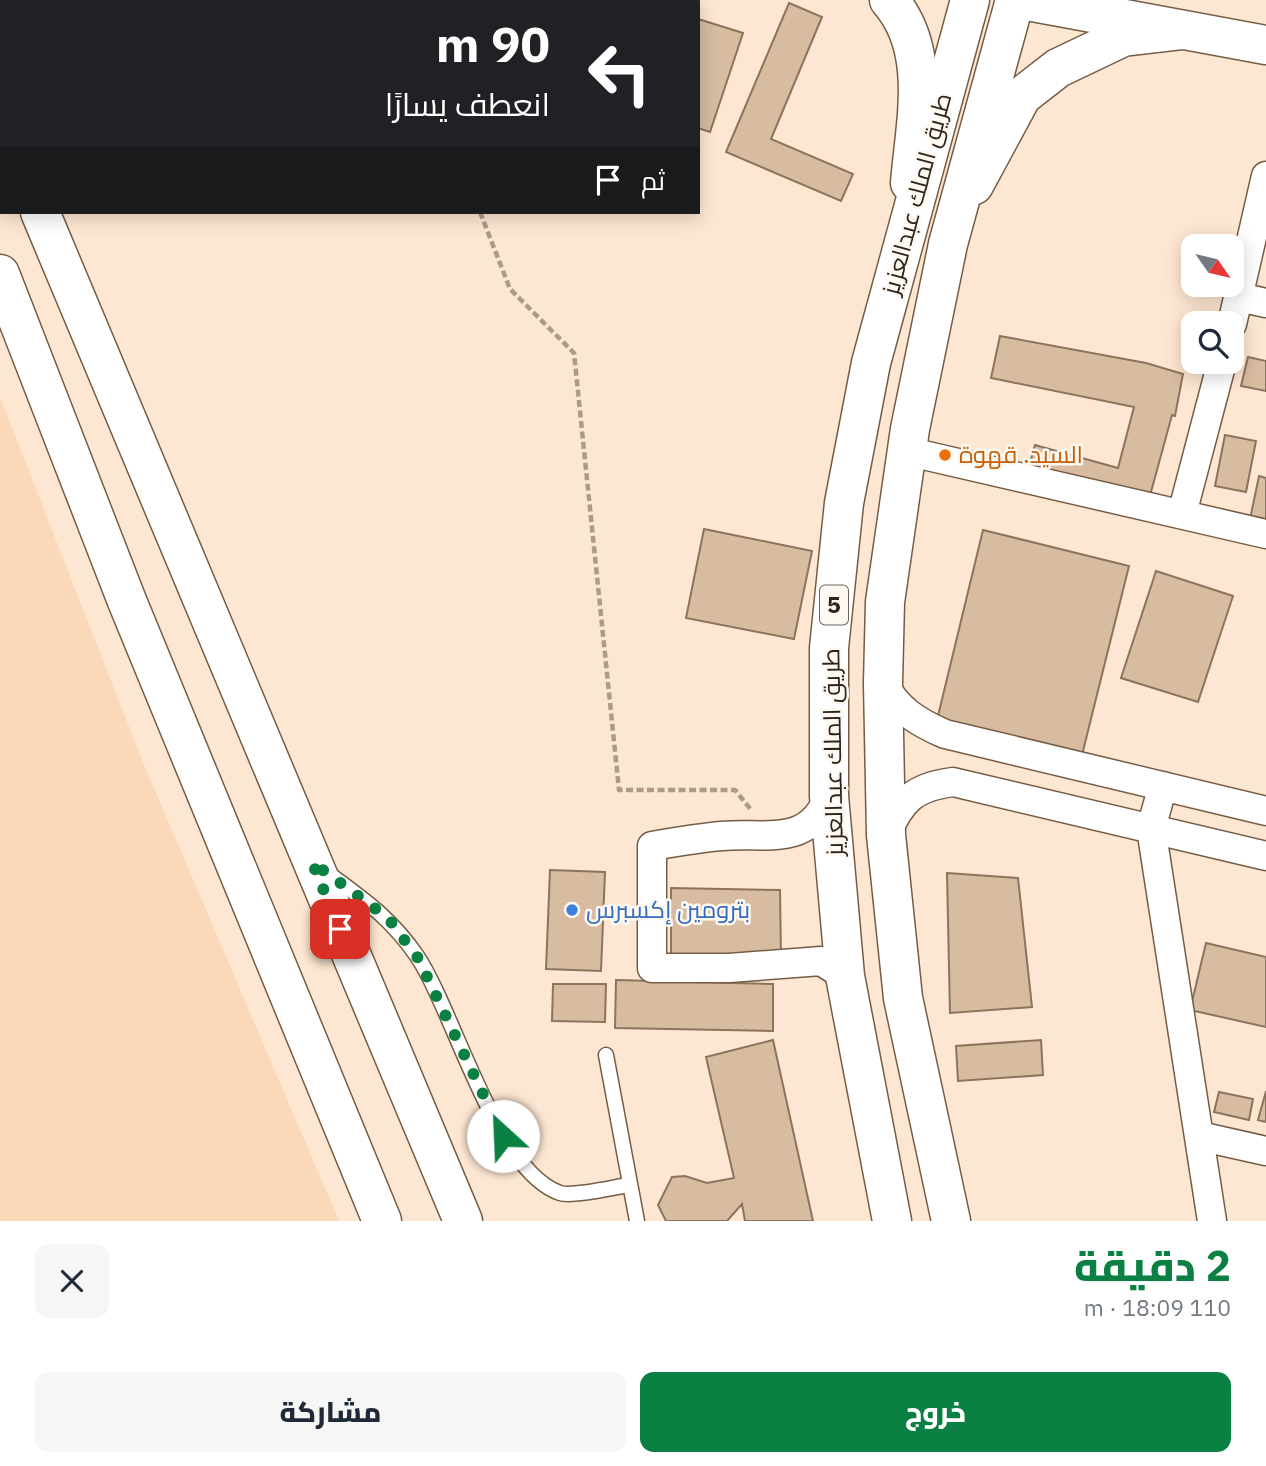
<!DOCTYPE html>
<html lang="ar">
<meta charset="utf-8">
<style>
body{margin:0;font-family:"IBM Plex Sans",Cairo,sans-serif;background:#f6f6f7;color:#1f2937;direction:rtl;height:100vh;display:flex;flex-direction:column;font-size:26px;white-space:nowrap}
*{box-sizing:border-box;margin:0}
p{font-size:23px;color:#747a83}
.icon{flex:none;width:38px;height:38px;fill:none;stroke:currentColor;stroke-width:2;stroke-linecap:round;stroke-linejoin:round}
.map{position:relative;height:1221px;overflow:hidden;direction:ltr}
.panel{display:flex;flex-direction:column;background:#fff;flex:1}
.panel>*{flex:none}
.top-card{position:absolute;left:0px;top:0px;width:700px;height:214px;box-shadow:0 4px 18px #0003;direction:rtl;background:#202124;color:#fff;overflow:hidden}
.needle{width:46px;rotate:124deg}
.buttons{position:absolute;left:1181px;top:234px;display:grid;gap:14px}
.buttons a{display:grid;place-items:center;width:63px;height:63px;border-radius:14px;background:#fff;box-shadow:0 4px 18px #0003;font-size:35px}
.pin{position:absolute;display:grid;place-items:center;width:60px;height:60px;color:#fff;margin:-30px;border-radius:14px;box-shadow:0 4px 10px #0006}
.me{position:absolute;width:77px;margin:-38px;rotate:335deg;stroke-linejoin:round;filter:drop-shadow(0 0 5px #0008)}
.turn{display:flex;align-items:center;gap:24px;height:147px;padding:0 35px;font-size:32px}
.turn .icon{width:91px;height:91px;stroke-width:2.5}
.turn b{display:block;font-size:49px;line-height:60px}
.then{display:flex;align-items:center;height:66px;padding:0 35px;background:#0003;gap:14px;font-size:26px}
.round{display:grid;place-items:center;flex:none;width:74px;height:74px;border-radius:14px;background:#f6f6f7}
.head{display:flex;align-items:center;justify-content:space-between;height:119px;padding:0 35px}
h1{font-size:42px;font-weight:800;line-height:52px;color:#0b8043}
.action{display:flex;gap:14px;margin-top:auto;padding:14px 35px}
.action a{flex:1;height:80px;border-radius:14px;background:#0b8043;color:#fff;font-size:28px;font-weight:800;line-height:80px;text-align:center}
.action a+a{background:#f6f6f7;color:#1f2937}
.map>svg:first-child{display:block}
.built{fill:#fad8b8}
.building{fill:#d7bca2;stroke:#8c735b;stroke-width:2}
.lines{fill:none;stroke-linecap:round;stroke-linejoin:round}
.lane-casing{stroke:#755d45;stroke-width:17}
.street-casing{stroke:#755d45;stroke-width:31}
.secondary-casing{stroke:#755d45;stroke-width:41}
.highway-casing{stroke:#755d45;stroke-width:41}
.path{stroke:#ad9b8a;stroke-width:4.5;stroke-dasharray:7 3.5;stroke-linecap:butt}
.lane{stroke:#fff;stroke-width:14}
.street{stroke:#fff;stroke-width:28}
.secondary{stroke:#fff;stroke-width:38}
.highway{stroke:#fff;stroke-width:38}
.route{stroke:#0b8043;stroke-width:12;stroke-dasharray:0 21.6}
.food-dot{fill:#e8710a;stroke:#fdf8f2;stroke-width:2.5}
.shop-dot{fill:#3f7fe0;stroke:#fdf8f2;stroke-width:2.5}
.labels{text-anchor:middle;stroke-width:5;stroke-linejoin:round;paint-order:stroke}
.shield{fill:#fdf8f2;stroke:#6b635a;stroke-width:2}
.shield-label{font-size:23px;font-weight:bold;fill:#2d2319}
.street-label{font-size:24px;fill:#2d2319;stroke:#fdf8f2}
.food-label{font-size:24px;fill:#c56008;stroke:#fdf8f2;text-anchor:start}
.shop-label{font-size:24px;fill:#366cbe;stroke:#fdf8f2;text-anchor:start}
</style>
<div class="map">
<svg width="1266" height="1221" viewBox="0 0 1266 1221">
<rect width="100%" height="100%" fill="#fee7d2"/>
<!-- built -->
<path class="built" d="M 0,397 L 142,760 L 339,1221 L 0,1221 Z"/>
<!-- building -->
<path class="building" d="M 512,0 L 624,0 L 624,2 Z
M 789,3 L 822,17 L 771,139 L 853,174 L 841,201 L 726,152 Z
M 698,19 L 743,33 L 710,132 L 698,128 Z
M 1000,336 L 1146,363 L 1183,374 L 1175,416 L 1172,415 L 1148,503 L 1028,470 L 1035,445 L 1118,468 L 1134,407 L 991,378 Z
M 1248,357 L 1266,361 L 1266,391 L 1241,386 Z
M 1225,435 L 1256,441 L 1246,492 L 1215,486 Z
M 1259,476 L 1266,478 L 1266,527 L 1249,524 Z
M 704,529 L 812,551 L 794,639 L 686,618 Z
M 983,530 L 1129,566 L 1082,755 L 937,720 Z
M 1156,571 L 1233,596 L 1198,702 L 1121,678 Z
M 550,870 L 605,872 L 601,971 L 546,969 Z
M 947,873 L 1018,878 L 1032,1007 L 950,1013 Z
M 671,888 L 780,890 L 781,958 L 671,955 Z
M 1206,943 L 1266,957 L 1266,1027 L 1190,1010 Z
M 616,980 L 773,984 L 773,1031 L 615,1028 Z
M 553,984 L 606,984 L 605,1022 L 552,1021 Z
M 773,1040 L 813,1221 L 745,1221 L 742,1204 L 727,1221 L 666,1221 L 658,1205 L 672,1177 L 685,1176 L 707,1183 L 734,1178 L 706,1057 Z
M 1041,1040 L 1043,1075 L 958,1081 L 956,1046 Z
M 1266,1091 L 1266,1122 L 1258,1120 Z
M 1219,1092 L 1253,1099 L 1249,1120 L 1214,1112 Z"/>
<g class="lines">
<!-- lane casing -->
<g class="lane-casing">
<path id="lane" d="M 328,873 C 365,901 390,917 417,956 C 455,1013 496,1172 560,1193 C 573,1197 614,1187 629,1185
M 606,1055 L 637,1221"/>
</g>
<!-- street casing -->
<g class="street-casing">
<path id="street" d="M 1239,297 L 1266,303
M 1232,324 L 1266,176
M 906,451 L 1266,534
M 1182,514 L 1222,362
M 883,683 C 898,710 917,722 945,734 L 1266,811
M 1163,786 L 1151,828 L 1212,1221
M 829,796 C 808,848 767,832 722,836 C 698,838 675,842 652,846 L 652,968 L 729,968 L 821,961 L 845,976
M 886,835 C 901,800 914,787 953,782 L 1266,856
M 1199,1136 L 1266,1151"/>
</g>
<!-- secondary casing -->
<g class="secondary-casing">
<path id="secondary" d="M 889,0 C 933,50 915,122 910,183
M 1022,0 L 1266,45
M 0,103 L 2,108
M 974,185 L 1022,96 L 1058,68 L 1123,37 L 1183,30
M 40,212 L 463,1221
M 0,274 L 127,601 L 382,1221"/>
</g>
<!-- highway casing -->
<g class="highway-casing">
<path id="highway" d="M 892,1221 L 845,976 L 829,796 L 829,648 L 844,503 L 871,363 L 970,0
M 951,1221 L 903,998 L 886,835 L 883,683 L 885,602 L 910,429 L 948,244 L 1015,0"/>
</g>
<!-- path -->
<path class="path" d="M 396,0 L 397,2
M 480,212 L 510,289 L 574,353 L 619,790 L 735,790 L 752,811"/>
<!-- lane -->
<use href="#lane" class="lane"/>
<!-- street -->
<use href="#street" class="street"/>
<!-- secondary -->
<use href="#secondary" class="secondary"/>
<!-- highway -->
<use href="#highway" class="highway"/>
</g>
<g class="lines">
<!-- route -->
<path class="route" d="M 340,929 L 312,862 L 388,918 L 418,958 L 503,1136"/>
</g>
<!-- markers -->
<circle class="food-dot" cx="945" cy="455" r="7"/>
<circle class="shop-dot" cx="572" cy="910" r="7"/>
<g class="labels">
<!-- shield labels -->
<rect class="shield" x="820" y="585.5" width="28" height="39" rx="5"/>
<g class="shield-label">
<text x="834" y="613">5</text>
</g>
<!-- street labels -->
<g class="street-label">
<text transform="translate(917 194) rotate(-75)" y="8">طريق الملك عبدالعزيز</text>
<text transform="translate(833 752) rotate(-91)" y="8">طريق الملك عبدالعزيز</text>
</g>
<!-- food labels -->
<g class="food-label">
<text x="959" y="463">السيد. قهوة</text>
</g>
<!-- shop labels -->
<g class="shop-label">
<text x="586" y="918">بترومين إكسبرس</text>
</g>
</g>
</svg>
<div class="buttons">
<a><svg class="needle" viewBox="-14 -14 28 28"><path d="M0-13l5 13h-10z" fill="#e53935"/><path d="M0 13l5-13h-10z" fill="#747a83"/></svg></a>
<a><svg class="icon" aria-label="search" viewBox="0 0 24 24"><circle cx="10" cy="10" r="6"/><path d="M15 15l6 6"/></svg></a>
</div>
<div class="pin" style="left:340px;top:929px;background:#d93025"><svg class="icon" aria-label="arrive" viewBox="0 0 24 24"><path d="M6 21V4h12l-3 4 3 4H6"/></svg></div>
<svg class="me" style="left:503px;top:1136px" viewBox="-20 -20 40 40"><circle r="19" fill="#fff"/><path d="M0-13L10 11 0 6-10 11z" fill="#0b8043"/></svg>
<div class="top-card">
<div class="turn"><svg class="icon" aria-label="left" viewBox="0 0 24 24"><path d="M17 20v-9H6M10 6l-5 5 5 5"/></svg><div><b>90 m</b>انعطف يسارًا</div></div>
<div class="then">ثم<svg class="icon" aria-label="arrive" viewBox="0 0 24 24"><path d="M6 21V4h12l-3 4 3 4H6"/></svg></div>
</div>
</div>
<section class="panel">
<div class="head"><div><h1>2 دقيقة</h1><p>110 m · 18:09</p></div><a class="round"><svg class="icon" aria-label="close" viewBox="0 0 24 24"><path d="M6 6l12 12M18 6L6 18"/></svg></a></div>
<div class="action"><a>خروج</a><a>مشاركة</a></div>
</section>
